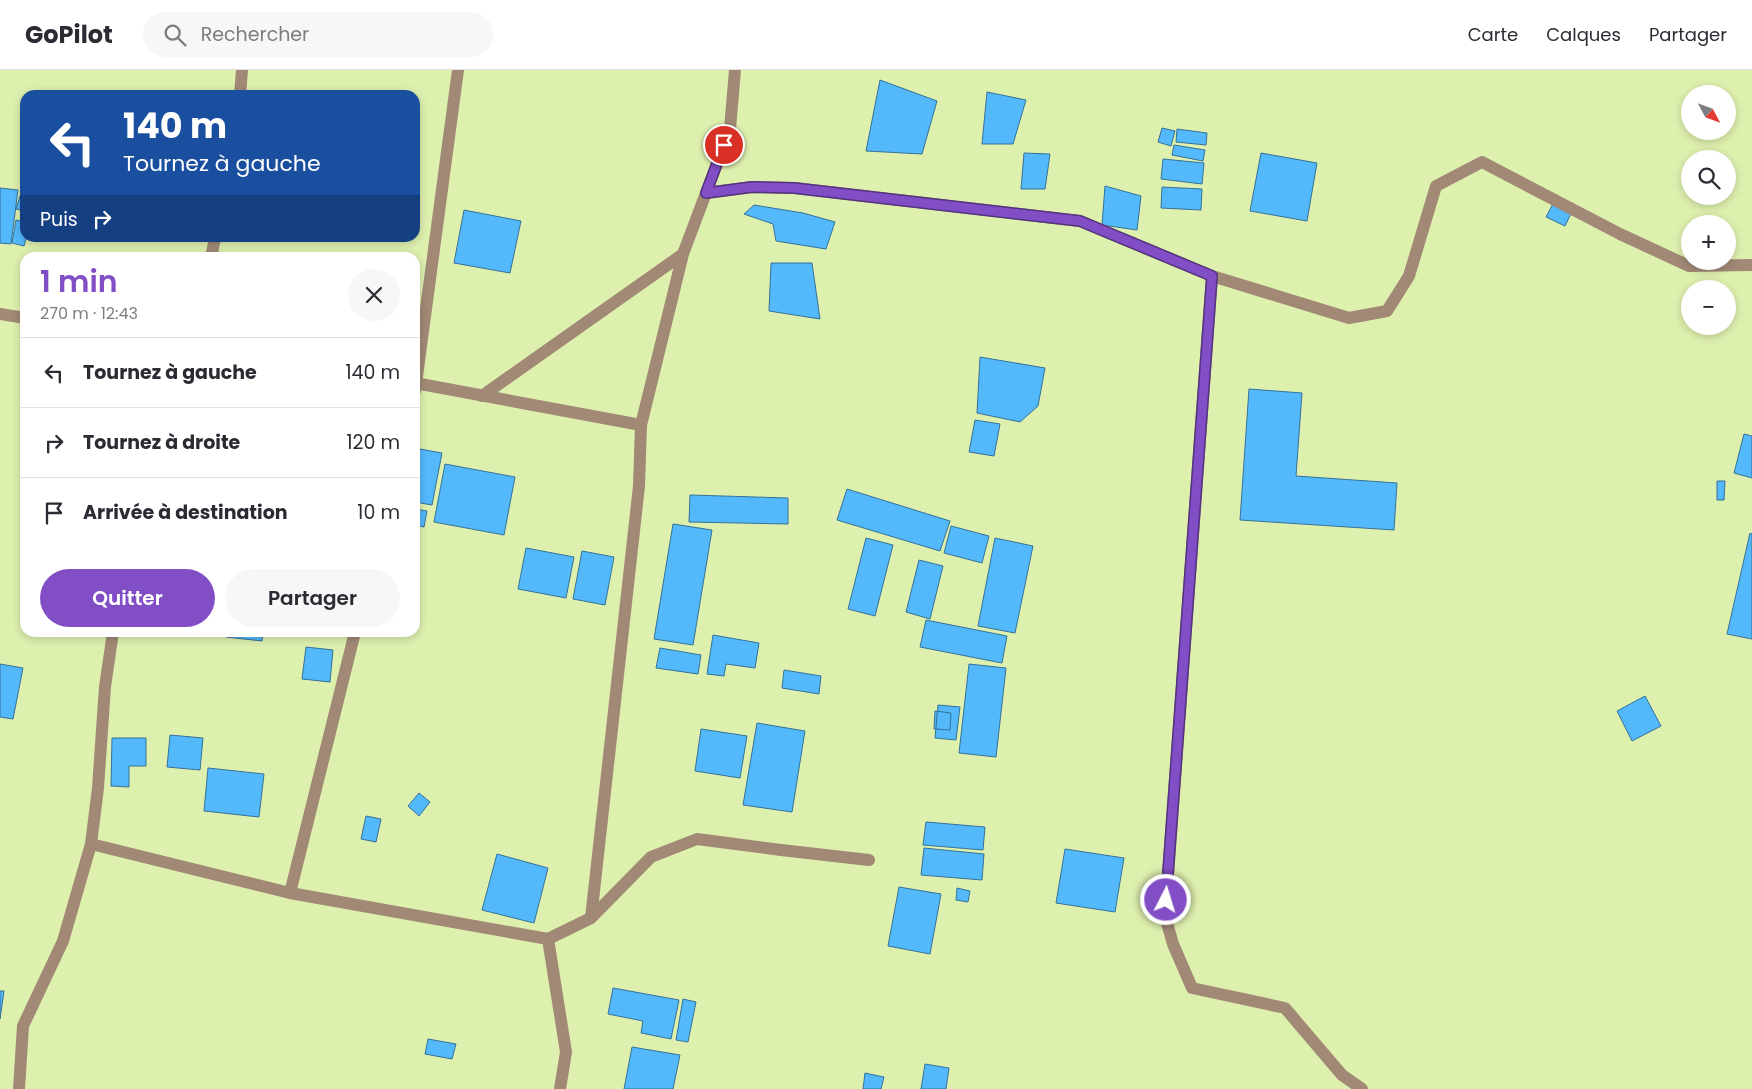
<!DOCTYPE html>
<html lang="fr">
<meta charset="utf-8">
<style>
body{margin:0;font-family:Poppins,sans-serif;background:#f7f7f7;color:#2b2b33;height:100vh;display:flex;flex-direction:column;font-size:19px;white-space:nowrap}
*{box-sizing:border-box;margin:0}
p{font-size:16px;color:#7c7c81}
.icon{flex:none;width:28px;height:28px;fill:none;stroke:currentColor;stroke-width:2;stroke-linecap:round;stroke-linejoin:round}
.map{position:relative;flex:1;overflow:hidden}
.side{position:absolute;left:20px;top:182px;width:400px;height:385px;display:flex;flex-direction:column;background:#fff;border-radius:15px;box-shadow:0 2px 8px #0003}
.side>*{flex:none}
.banner{position:absolute;left:20px;top:20px;width:400px;height:152px;border-radius:15px;box-shadow:0 2px 8px #0003;background:#1a4fa0;color:#fff;overflow:hidden}
.needle{width:32px;rotate:131deg}
.fabs{position:absolute;left:1681px;top:15px;display:grid;gap:10px}
.fabs a{display:grid;place-items:center;width:55px;height:55px;border-radius:50%;background:#fff;box-shadow:0 2px 8px #0003;font-size:25px}
.pin{position:absolute;display:grid;place-items:center;width:42px;height:42px;color:#fff;margin:-21px;border:2px solid #fff;border-radius:50%;box-shadow:0 1px 5px #0007}
.me{position:absolute;width:55px;margin:-28px;rotate:5deg;stroke-linejoin:round;filter:drop-shadow(0 0 4px #0008)}
.turn{display:flex;align-items:center;gap:18px;height:105px;padding:0 20px;font-size:22px}
.turn .icon{width:65px;height:65px;stroke-width:2.5}
.turn b{display:block;font-size:35px;line-height:42px}
.then{display:flex;align-items:center;height:48px;padding:0 20px;background:#0003;gap:10px;font-size:19px}
.round{display:grid;place-items:center;flex:none;width:52px;height:52px;border-radius:26px;background:#f7f7f7}
.headline{display:flex;align-items:center;justify-content:space-between;height:85px;padding:0 20px}
h1{font-size:30px;font-weight:600;line-height:38px;color:#824ec6}
.cta{display:flex;gap:10px;margin-top:auto;padding:10px 20px}
.cta a{flex:1;height:58px;border-radius:30px;background:#824ec6;color:#fff;font-size:20px;font-weight:600;line-height:58px;text-align:center}
.cta a+a{background:#f7f7f7;color:#2b2b33}
ul{padding:0;list-style:none}
li{display:flex;align-items:center;gap:15px;height:70px;padding:0 20px;border-top:1px solid #e1e1e2}
li div{flex:1}
li b{display:block;font-size:19px}
li em{font-style:normal}
header{display:flex;align-items:center;gap:30px;box-sizing:border-box;height:70px;padding:0 25px;background:#fff;border-bottom:1px solid #e1e1e2}
header strong{font-size:24px}
nav{display:flex;gap:28px;margin-inline-start:auto;font-size:18px}
.search{width:350px;height:45px;background:#f7f7f7;display:flex;align-items:center;gap:12px;box-sizing:border-box;padding:0 18px;border-radius:28px;color:#7c7c81;font-size:19px}
.map>svg:first-child{display:block}
.building{fill:#53b9fb;stroke:#367199}
.lines{fill:none;stroke-linecap:round;stroke-linejoin:round}
.street{stroke:#a18976;stroke-width:12}
.route-casing{stroke:#543381;stroke-width:12}
.route{stroke:#824ec6;stroke-width:9}
</style>
<header>
<strong>GoPilot</strong>
<div class="search"><svg class="icon" aria-label="search" viewBox="0 0 24 24"><circle cx="10" cy="10" r="6"/><path d="M15 15l6 6"/></svg>Rechercher</div>
<nav><a>Carte</a><a>Calques</a><a>Partager</a></nav>
</header>
<div class="map">
<svg width="1752" height="1019" viewBox="0 0 1752 1019">
<rect width="100%" height="100%" fill="#def0ae"/>
<!-- building -->
<path class="building" d="M 880,10 L 937,31 L 922,84 L 866,81 Z
M 987,22 L 1026,30 L 1013,74 L 982,74 Z
M 1162,58 L 1175,61 L 1171,76 L 1158,72 Z
M 1177,59 L 1207,63 L 1206,75 L 1176,72 Z
M 1174,75 L 1205,80 L 1203,91 L 1172,85 Z
M 1024,83 L 1050,84 L 1045,119 L 1021,119 Z
M 1261,83 L 1317,93 L 1307,151 L 1250,141 Z
M 1163,89 L 1204,93 L 1202,114 L 1161,109 Z
M 1105,116 L 1141,126 L 1137,160 L 1102,155 Z
M 1162,117 L 1202,119 L 1201,140 L 1161,138 Z
M 0,118 L 18,120 L 11,174 L 0,173 Z
M 21,123 L 25,124 L 25,141 L 16,139 Z
M 1557,126 L 1575,135 L 1565,156 L 1546,147 Z
M 754,135 L 803,143 L 835,152 L 826,179 L 776,171 L 773,154 L 744,144 Z
M 464,140 L 521,151 L 510,203 L 454,193 Z
M 16,150 L 25,152 L 26,168 L 24,176 L 12,173 Z
M 771,193 L 812,193 L 820,249 L 769,241 Z
M 25,197 L 25,235 L 23,235 Z
M 980,287 L 1045,298 L 1038,336 L 1020,352 L 977,343 Z
M 1249,319 L 1302,323 L 1296,406 L 1397,413 L 1394,460 L 1240,450 Z
M 975,350 L 1000,354 L 994,386 L 969,382 Z
M 1744,364 L 1752,366 L 1752,408 L 1734,403 Z
M 420,379 L 442,383 L 432,435 L 415,432 L 415,406 Z
M 445,394 L 515,407 L 504,465 L 434,452 Z
M 1717,411 L 1725,411 L 1724,430 L 1717,430 Z
M 847,419 L 950,451 L 940,481 L 837,450 Z
M 690,425 L 788,428 L 788,454 L 689,452 Z
M 415,439 L 427,441 L 424,457 L 415,455 Z
M 673,454 L 712,460 L 693,575 L 654,569 Z
M 951,456 L 989,466 L 982,493 L 944,483 Z
M 1750,463 L 1752,464 L 1752,569 L 1727,564 Z
M 866,468 L 893,475 L 875,546 L 848,539 Z
M 995,468 L 1033,476 L 1015,563 L 978,556 Z
M 526,478 L 574,487 L 566,528 L 518,519 Z
M 582,481 L 614,487 L 605,535 L 573,529 Z
M 919,490 L 943,496 L 930,549 L 906,542 Z
M 926,550 L 1007,566 L 1002,593 L 920,577 Z
M 227,562 L 263,562 L 262,571 L 226,567 Z
M 713,565 L 759,573 L 755,598 L 726,594 L 724,606 L 707,604 Z
M 306,577 L 333,580 L 330,612 L 302,609 Z
M 660,578 L 701,585 L 698,604 L 656,598 Z
M 0,594 L 23,598 L 13,649 L 0,647 Z
M 969,594 L 1006,598 L 996,687 L 959,683 Z
M 784,600 L 821,606 L 819,624 L 782,618 Z
M 1645,626 L 1661,656 L 1632,671 L 1617,641 Z
M 938,635 L 960,637 L 956,670 L 935,668 Z
M 935,641 L 951,643 L 950,660 L 934,659 Z
M 757,653 L 805,661 L 792,742 L 743,735 Z
M 701,659 L 747,666 L 740,708 L 695,701 Z
M 170,665 L 203,668 L 200,700 L 167,697 Z
M 112,668 L 146,668 L 146,696 L 129,696 L 129,717 L 111,716 Z
M 208,698 L 264,704 L 259,747 L 204,741 Z
M 419,723 L 430,732 L 419,746 L 408,736 Z
M 366,746 L 381,749 L 376,772 L 361,769 Z
M 926,752 L 985,757 L 983,780 L 923,775 Z
M 924,778 L 984,784 L 982,810 L 921,805 Z
M 1065,779 L 1124,788 L 1115,842 L 1056,833 Z
M 497,784 L 548,798 L 534,853 L 482,840 Z
M 899,817 L 941,824 L 930,884 L 888,876 Z
M 957,818 L 970,821 L 968,832 L 956,830 Z
M 613,918 L 679,930 L 671,969 L 641,963 L 643,951 L 608,944 Z
M 0,921 L 4,921 L 0,949 Z
M 683,929 L 696,932 L 688,972 L 676,970 Z
M 428,969 L 456,974 L 452,989 L 425,984 Z
M 632,977 L 680,985 L 673,1019 L 624,1019 Z
M 925,994 L 949,998 L 946,1019 L 921,1019 Z
M 865,1003 L 884,1007 L 881,1019 L 863,1019 Z"/>
<g class="lines">
<!-- street -->
<path class="street" d="M 240,25 L 242,0
M 706,123 L 752,117 L 795,118 L 1080,151 L 1212,206 L 1349,248 L 1387,241 L 1409,206 L 1436,116 L 1482,92 L 1620,164 L 1689,196 L 1752,195
M 211,188 L 215,168
M 1212,206 L 1165,846 L 1173,874 L 1192,918 L 1285,938 L 1342,1005 L 1362,1019
M 0,244 L 25,248
M 415,313 L 641,355
M 415,321 L 458,0
M 482,326 L 683,184
M 91,774 L 290,823 L 548,869 L 591,848 L 651,787 L 697,769 L 781,780 L 869,790
M 290,823 L 355,562
M 591,848 L 639,416 L 641,355 L 683,184 L 730,59 L 735,0
M 548,869 L 566,982 L 560,1019
M 19,1019 L 23,956 L 63,871 L 91,774 L 98,718 L 105,617 L 113,562"/>
</g>
<g class="lines">
<!-- route casing -->
<g class="route-casing">
<path id="route" d="M 724,75 L 706,123 L 752,117 L 794,118 L 1080,151 L 1212,206 L 1166,830"/>
</g>
<!-- route -->
<use href="#route" class="route"/>
</g>
</svg>
<div class="fabs">
<a><svg class="needle" viewBox="-14 -14 28 28"><path d="M0-13l5 13h-10z" fill="#e53935"/><path d="M0 13l5-13h-10z" fill="#7c7c81"/></svg></a>
<a><svg class="icon" aria-label="search" viewBox="0 0 24 24"><circle cx="10" cy="10" r="6"/><path d="M15 15l6 6"/></svg></a>
<a>+</a>
<a>−</a>
</div>
<div class="pin" style="left:724px;top:75px;background:#d93025"><svg class="icon" aria-label="arrive" viewBox="0 0 24 24"><path d="M6 21V4h12l-3 4 3 4H6"/></svg></div>
<svg class="me" style="left:1166px;top:830px" viewBox="-20 -20 40 40"><circle r="17" fill="#824ec6" stroke="#fff" stroke-width="3"/><path d="M0-11L8 9 0 5-8 9z" fill="#fff"/></svg>
<div class="banner">
<div class="turn"><svg class="icon" aria-label="left" viewBox="0 0 24 24"><path d="M17 20v-9H6M10 6l-5 5 5 5"/></svg><div><b>140 m</b>Tournez à gauche</div></div>
<div class="then">Puis<svg class="icon" aria-label="right" viewBox="0 0 24 24"><path d="M7 20v-9h11M14 6l5 5-5 5"/></svg></div>
</div>
<section class="side">
<div class="headline"><div><h1>1 min</h1><p>270 m · 12:43</p></div><a class="round"><svg class="icon" aria-label="close" viewBox="0 0 24 24"><path d="M6 6l12 12M18 6L6 18"/></svg></a></div>
<ul>
<li><svg class="icon" aria-label="left" viewBox="0 0 24 24"><path d="M17 20v-9H6M10 6l-5 5 5 5"/></svg><div><b>Tournez à gauche</b></div><em>140 m</em></li>
<li><svg class="icon" aria-label="right" viewBox="0 0 24 24"><path d="M7 20v-9h11M14 6l5 5-5 5"/></svg><div><b>Tournez à droite</b></div><em>120 m</em></li>
<li><svg class="icon" aria-label="arrive" viewBox="0 0 24 24"><path d="M6 21V4h12l-3 4 3 4H6"/></svg><div><b>Arrivée à destination</b></div><em>10 m</em></li>
</ul>
<div class="cta"><a>Quitter</a><a>Partager</a></div>
</section>
</div>
